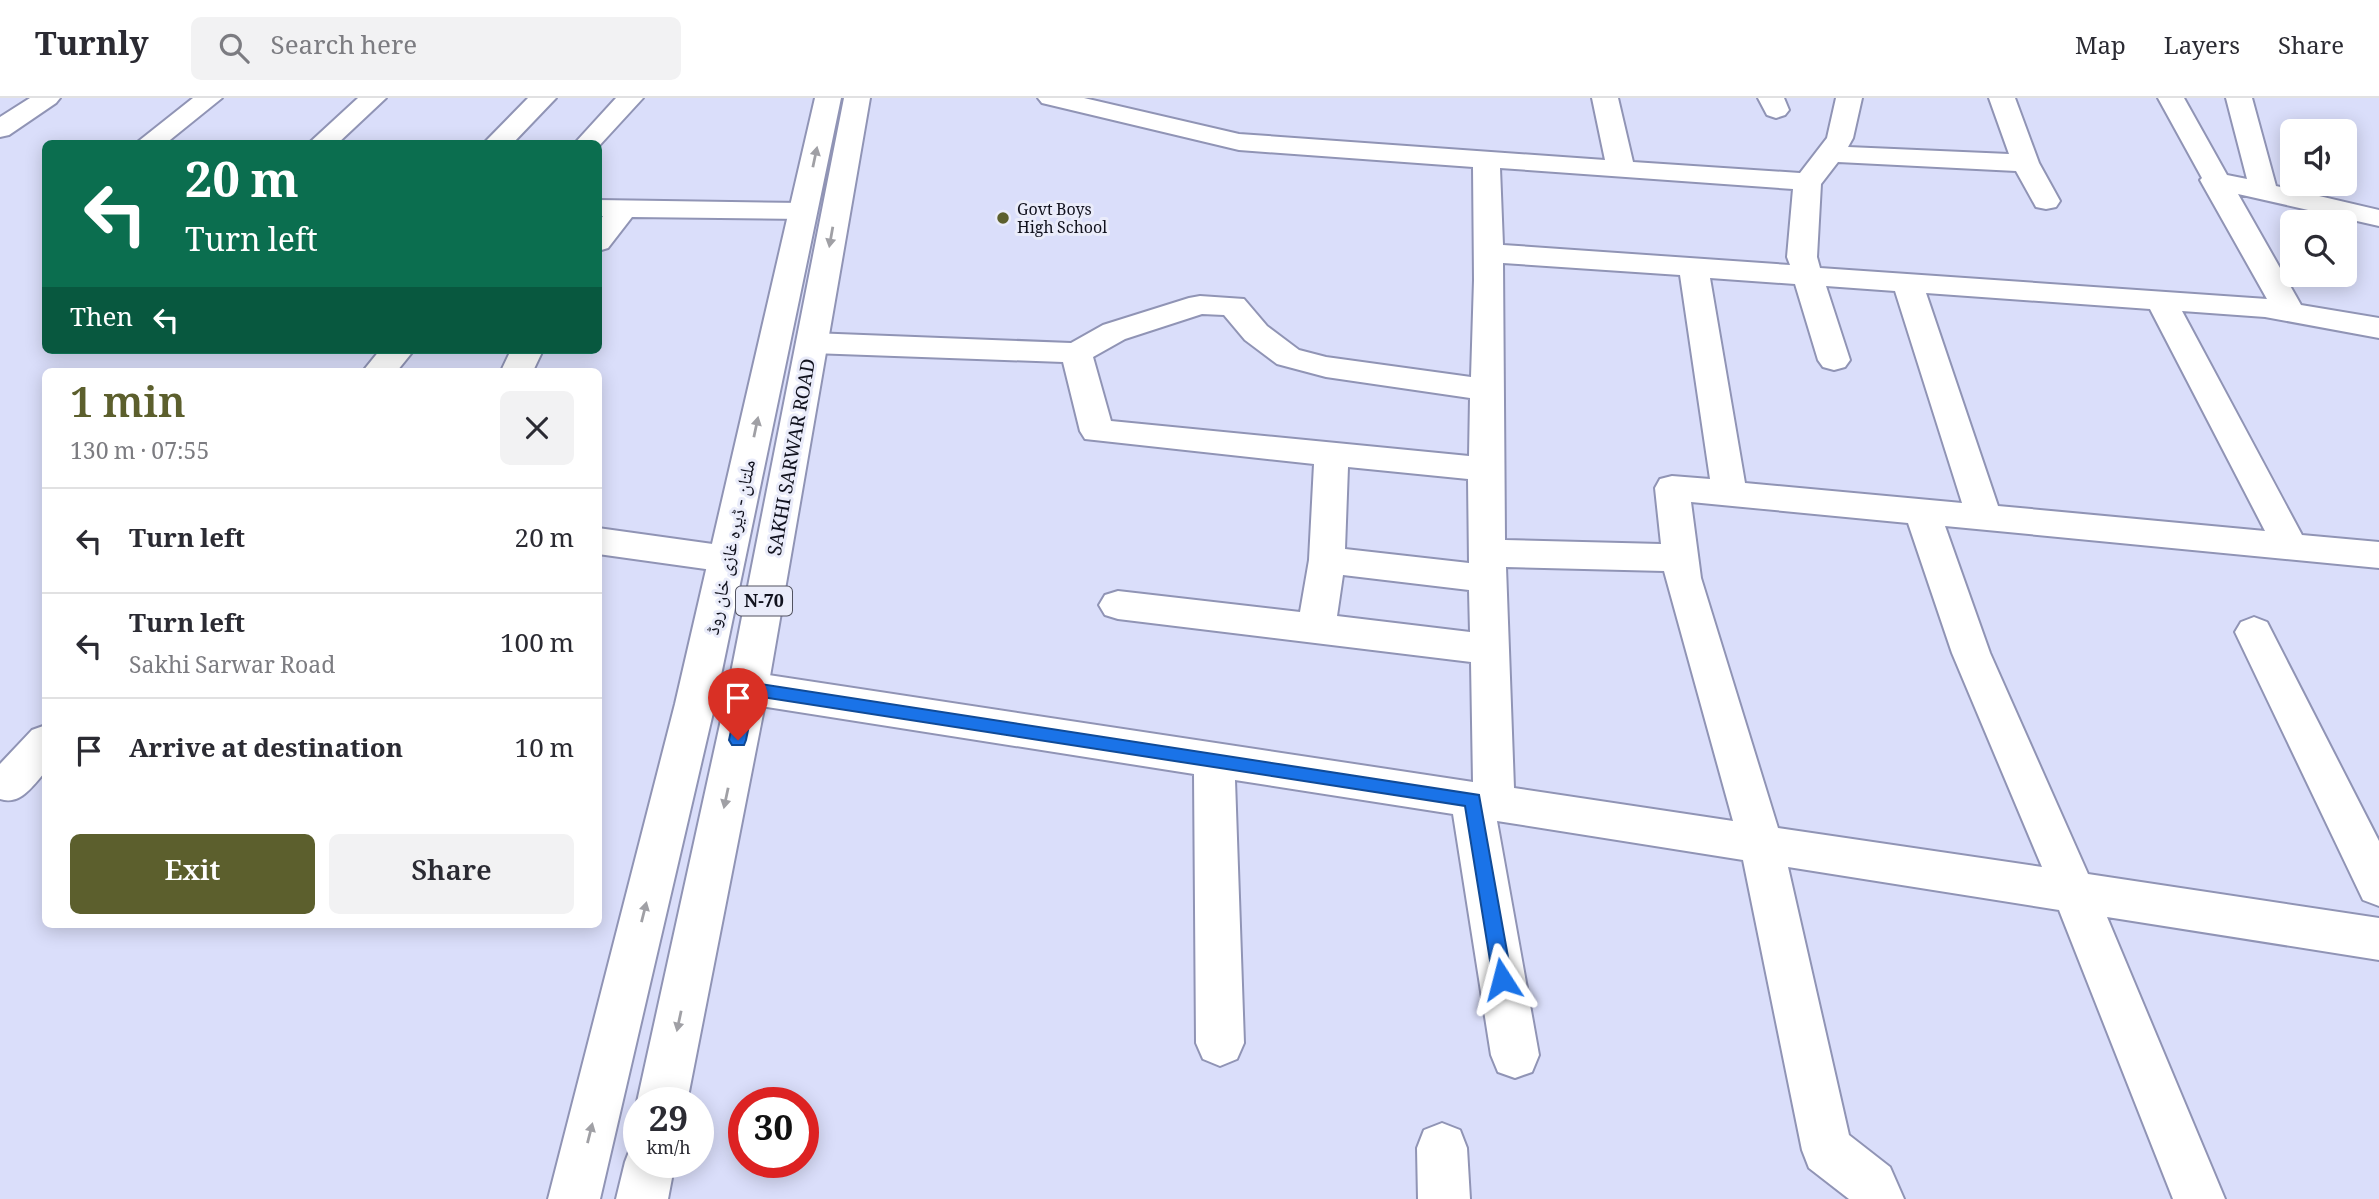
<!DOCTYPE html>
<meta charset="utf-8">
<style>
body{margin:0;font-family:Georgia,"Noto Naskh Arabic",serif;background:#f2f2f3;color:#2b2b33;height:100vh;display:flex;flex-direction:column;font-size:26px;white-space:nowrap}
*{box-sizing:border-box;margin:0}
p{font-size:23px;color:#7c7c81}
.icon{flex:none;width:38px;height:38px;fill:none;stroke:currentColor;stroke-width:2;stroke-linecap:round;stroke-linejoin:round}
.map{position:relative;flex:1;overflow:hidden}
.details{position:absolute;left:42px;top:270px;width:560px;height:560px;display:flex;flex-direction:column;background:#fff;border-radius:10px;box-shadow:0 4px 18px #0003}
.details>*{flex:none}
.top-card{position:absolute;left:42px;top:42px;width:560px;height:214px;border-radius:10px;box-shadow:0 4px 18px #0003;background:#0b6e4f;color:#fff;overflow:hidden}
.fabs{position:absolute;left:2280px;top:21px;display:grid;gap:14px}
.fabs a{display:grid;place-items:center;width:77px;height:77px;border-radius:10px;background:#fff;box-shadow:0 4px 18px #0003;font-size:35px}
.speed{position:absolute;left:623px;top:989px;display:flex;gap:14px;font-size:35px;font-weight:700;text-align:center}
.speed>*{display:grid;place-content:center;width:91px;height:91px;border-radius:50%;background:#fff;box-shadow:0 4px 18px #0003;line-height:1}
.speed small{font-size:18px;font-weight:400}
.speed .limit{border:10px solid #d22;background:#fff;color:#111}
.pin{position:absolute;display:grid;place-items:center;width:60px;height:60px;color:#fff;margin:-72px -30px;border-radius:50% 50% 50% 0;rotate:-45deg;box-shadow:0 0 7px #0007}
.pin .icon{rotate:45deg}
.me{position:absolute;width:77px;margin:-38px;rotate:351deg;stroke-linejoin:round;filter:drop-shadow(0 0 5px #0008)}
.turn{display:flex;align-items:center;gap:24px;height:147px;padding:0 28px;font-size:32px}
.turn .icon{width:91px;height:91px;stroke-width:2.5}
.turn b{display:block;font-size:49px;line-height:60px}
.then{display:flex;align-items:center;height:66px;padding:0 28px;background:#0003;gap:14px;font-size:26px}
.round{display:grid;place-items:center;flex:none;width:74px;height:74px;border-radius:10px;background:#f2f2f3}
.overview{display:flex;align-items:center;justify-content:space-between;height:119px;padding:0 28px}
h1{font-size:42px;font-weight:600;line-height:52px;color:#5c5f2d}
.primary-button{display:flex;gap:14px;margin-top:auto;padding:14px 28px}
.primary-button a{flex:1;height:80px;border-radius:10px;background:#5c5f2d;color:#fff;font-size:28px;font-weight:600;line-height:80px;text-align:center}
.primary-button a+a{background:#f2f2f3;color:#2b2b33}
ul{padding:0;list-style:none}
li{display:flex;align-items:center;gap:21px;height:105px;padding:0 28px;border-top:2px solid #e1e1e2}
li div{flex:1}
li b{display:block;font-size:26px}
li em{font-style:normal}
header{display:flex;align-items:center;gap:42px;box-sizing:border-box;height:98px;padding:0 35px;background:#fff;border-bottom:2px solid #e1e1e2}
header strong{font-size:33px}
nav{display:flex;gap:38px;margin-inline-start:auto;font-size:24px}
.search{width:490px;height:63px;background:#f2f2f3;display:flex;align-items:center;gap:18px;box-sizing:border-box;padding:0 24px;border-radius:10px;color:#7c7c81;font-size:26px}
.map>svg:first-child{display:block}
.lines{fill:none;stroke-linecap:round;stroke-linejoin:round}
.minor-casing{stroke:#9094b5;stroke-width:4}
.highway-casing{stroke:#9094b5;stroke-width:4}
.minor{fill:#fff;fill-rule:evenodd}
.highway{fill:#fff;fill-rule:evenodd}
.oneway{fill:#a0a0a5}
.route{fill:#1a73e8;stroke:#114b97;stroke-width:2}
.poi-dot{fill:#5c5f2d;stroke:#eaecfa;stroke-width:2.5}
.labels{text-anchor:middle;stroke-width:6;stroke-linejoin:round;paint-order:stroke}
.far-poi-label{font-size:16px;fill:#11121e;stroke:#eaecfa;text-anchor:start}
.shield{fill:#eaecfa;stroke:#525360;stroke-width:2}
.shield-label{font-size:18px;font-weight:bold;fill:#11121e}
.street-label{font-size:19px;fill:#11121e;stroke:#eaecfa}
</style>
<header>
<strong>Turnly</strong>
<div class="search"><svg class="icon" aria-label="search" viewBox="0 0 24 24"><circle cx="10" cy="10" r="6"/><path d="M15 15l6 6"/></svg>Search here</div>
<nav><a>Map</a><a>Layers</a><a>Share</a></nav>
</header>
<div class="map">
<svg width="2379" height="1101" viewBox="0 0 2379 1101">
<rect width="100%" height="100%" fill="#dadefa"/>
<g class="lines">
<!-- minor casing -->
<g class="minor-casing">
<path id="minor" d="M 30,0 L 60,0 L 56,5 L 9,37 L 0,39 L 0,19 Z
M 193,0 L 222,0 L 165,46 L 135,46 Z
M 358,0 L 386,0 L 337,46 L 308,46 Z
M 528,0 L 556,0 L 512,46 L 483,46 Z
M 616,0 L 643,0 L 598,49 L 598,46 L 574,46 Z
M 1038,0 L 1084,0 L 1239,36 L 1605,62 L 1592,0 L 1618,0 L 1633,64 L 1800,75 L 1827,40 L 1836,0 L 1862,0 L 1853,40 L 1848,49 L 2009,56 L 1989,0 L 2015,0 L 2039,65 L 2060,103 L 2056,109 L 2046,111 L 2036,109 L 2016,73 L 1838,64 L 1821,86 L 1817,159 L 1820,170 L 2267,201 L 2200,82 L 2202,80 L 2158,0 L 2184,0 L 2227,77 L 2247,81 L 2226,0 L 2252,0 L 2276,88 L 2379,112 L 2379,128 L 2238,96 L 2301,207 L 2379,220 L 2379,240 L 2265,219 L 2182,213 L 2302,437 L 2379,444 L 2379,470 L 1945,428 L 1990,555 L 2088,776 L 2379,820 L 2379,862 L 2107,819 L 2225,1101 L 2173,1101 L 2059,812 L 1788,769 L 1849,1037 L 1890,1069 L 1904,1101 L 1849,1101 L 1809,1070 L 1802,1052 L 1743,762 L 1497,723 L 1539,957 L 1532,974 L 1515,980 L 1498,974 L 1491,957 L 1453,716 L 1235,682 L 1244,945 L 1237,961 L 1220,968 L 1203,961 L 1196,945 L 1194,676 L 748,606 L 734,601 L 728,590 L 734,579 L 748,574 L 1473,684 L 1471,564 L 1118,521 L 1105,517 L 1099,507 L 1105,497 L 1118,493 L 1300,514 L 1309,462 L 1314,366 L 1085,341 L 1080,333 L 1063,264 L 812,255 L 801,252 L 796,245 L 801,238 L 812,235 L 1071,245 L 1103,227 L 1189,200 L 1200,198 L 1244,201 L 1267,228 L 1299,252 L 1326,259 L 1471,279 L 1474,182 L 1473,69 L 1239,52 L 1042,5 ZM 1500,70 L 1793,91 L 1787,159 L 1790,167 L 1503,147 ZM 1503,165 L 1680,177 L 1710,381 L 1672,378 L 1660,381 L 1655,390 L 1661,446 L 1505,442 ZM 1710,180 L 1795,186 L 1818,262 L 1823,269 L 1834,272 L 1845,269 L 1850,262 L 1826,188 L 1895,193 L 1962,405 L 1745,385 ZM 1926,195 L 2150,211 L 2265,433 L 1998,408 ZM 1202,216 L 1224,217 L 1245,242 L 1277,266 L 1326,279 L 1470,300 L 1469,358 L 1111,323 L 1093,259 L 1125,241 ZM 1348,369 L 1468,381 L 1469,465 L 1345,451 ZM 1691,404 L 1908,425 L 1952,555 L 2042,769 L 1778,730 L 1701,480 ZM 1506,469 L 1664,473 L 1733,723 L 1514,690 ZM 1343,477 L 1469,492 L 1470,534 L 1337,518 Z
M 1758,0 L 1784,0 L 1789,12 L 1785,17 L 1776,20 L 1767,17 Z
M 598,102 L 803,105 L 813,107 L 817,113 L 813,119 L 803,121 L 632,119 L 608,150 L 598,153 L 598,125 L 603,118 L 598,118 Z
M 380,252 L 414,252 L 397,273 L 363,273 Z
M 511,252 L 543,252 L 533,273 L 501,273 Z
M 598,430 L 727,448 L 740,452 L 745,461 L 740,470 L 727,474 L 598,456 Z
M 2254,519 L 2267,524 L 2379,743 L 2379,808 L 2363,802 L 2235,534 L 2241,524 Z
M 46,627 L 46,673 C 33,687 21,708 0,701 L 0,666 L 32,632 Z
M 1442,1025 L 1460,1032 L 1467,1050 L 1470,1101 L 1418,1101 L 1417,1050 L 1424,1032 Z"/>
</g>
<!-- highway casing -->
<g class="highway-casing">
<path id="highway" d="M 815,0 L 841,0 L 715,606 L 600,1101 L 548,1101 L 675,606 Z
M 844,0 L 870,0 L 768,590 L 687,1004 L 639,1004 L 639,1007 L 637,1004 L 728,590 Z
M 639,1043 L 639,1064 L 675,1064 L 668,1101 L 616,1101 L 625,1064 L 632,1046 Z"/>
</g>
<!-- minor -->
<use href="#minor" class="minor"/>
<!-- highway -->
<use href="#highway" class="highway"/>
</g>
<!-- one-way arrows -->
<defs><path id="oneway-solid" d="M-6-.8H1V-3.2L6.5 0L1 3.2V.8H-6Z" transform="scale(1.75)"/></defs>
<g class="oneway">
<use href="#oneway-solid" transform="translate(815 59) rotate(-78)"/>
<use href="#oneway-solid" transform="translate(831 139) rotate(100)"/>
<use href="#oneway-solid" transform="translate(756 329) rotate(-78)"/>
<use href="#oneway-solid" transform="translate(726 700) rotate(102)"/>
<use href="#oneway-solid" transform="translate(644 814) rotate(-76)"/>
<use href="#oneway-solid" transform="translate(679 923) rotate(102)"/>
<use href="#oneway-solid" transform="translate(590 1035) rotate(-76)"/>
</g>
<!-- route -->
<path class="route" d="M 748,584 L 1479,697 L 1512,881 L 1509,887 L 1502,890 L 1496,887 L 1493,881 L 1465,708 L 755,598 L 746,642 L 744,647 L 732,647 L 729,642 L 740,590 L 743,586 Z"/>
<!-- markers -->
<circle class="poi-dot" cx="1003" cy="120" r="7"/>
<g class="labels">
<!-- far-poi labels -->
<g class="far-poi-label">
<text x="1017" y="117">Govt Boys<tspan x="1017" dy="18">High School</tspan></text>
</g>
<!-- shield labels -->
<rect class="shield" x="736" y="488.5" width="56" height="29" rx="5"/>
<g class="shield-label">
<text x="764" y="509">N-70</text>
</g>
<!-- street labels -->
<g class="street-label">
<text transform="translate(791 359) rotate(-80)" y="7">SAKHI SARWAR ROAD</text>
<text transform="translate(730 449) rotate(-78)" y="7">ملتان - ڈیرہ غازی خان روڈ</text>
</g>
</g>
</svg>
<div class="fabs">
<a><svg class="icon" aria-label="sound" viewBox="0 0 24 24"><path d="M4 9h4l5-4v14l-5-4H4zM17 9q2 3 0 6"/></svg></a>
<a><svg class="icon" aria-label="search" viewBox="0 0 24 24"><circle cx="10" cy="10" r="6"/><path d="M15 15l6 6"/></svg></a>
</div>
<div class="speed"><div>29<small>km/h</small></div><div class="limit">30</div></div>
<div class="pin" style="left:738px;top:642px;background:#d93025"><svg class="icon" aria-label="arrive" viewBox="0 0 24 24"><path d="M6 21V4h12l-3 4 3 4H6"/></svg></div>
<svg class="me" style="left:1502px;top:881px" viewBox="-20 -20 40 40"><path d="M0-17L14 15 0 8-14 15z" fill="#1a73e8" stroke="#fff" stroke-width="4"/></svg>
<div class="top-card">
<div class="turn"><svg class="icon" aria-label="left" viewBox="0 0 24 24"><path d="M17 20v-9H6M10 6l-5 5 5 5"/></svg><div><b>20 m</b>Turn left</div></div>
<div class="then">Then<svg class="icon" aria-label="left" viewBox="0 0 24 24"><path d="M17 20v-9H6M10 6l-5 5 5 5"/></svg></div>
</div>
<section class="details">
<div class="overview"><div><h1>1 min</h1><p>130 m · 07:55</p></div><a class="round"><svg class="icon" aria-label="close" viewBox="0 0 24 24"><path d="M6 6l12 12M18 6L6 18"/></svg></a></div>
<ul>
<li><svg class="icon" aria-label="left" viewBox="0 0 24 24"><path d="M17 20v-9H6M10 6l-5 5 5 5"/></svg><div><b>Turn left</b></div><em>20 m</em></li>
<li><svg class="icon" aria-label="left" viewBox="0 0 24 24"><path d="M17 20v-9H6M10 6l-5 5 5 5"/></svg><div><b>Turn left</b><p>Sakhi Sarwar Road</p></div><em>100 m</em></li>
<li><svg class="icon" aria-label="arrive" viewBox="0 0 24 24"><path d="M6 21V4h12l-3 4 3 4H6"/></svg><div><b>Arrive at destination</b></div><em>10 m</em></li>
</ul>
<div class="primary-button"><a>Exit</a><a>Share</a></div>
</section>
</div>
